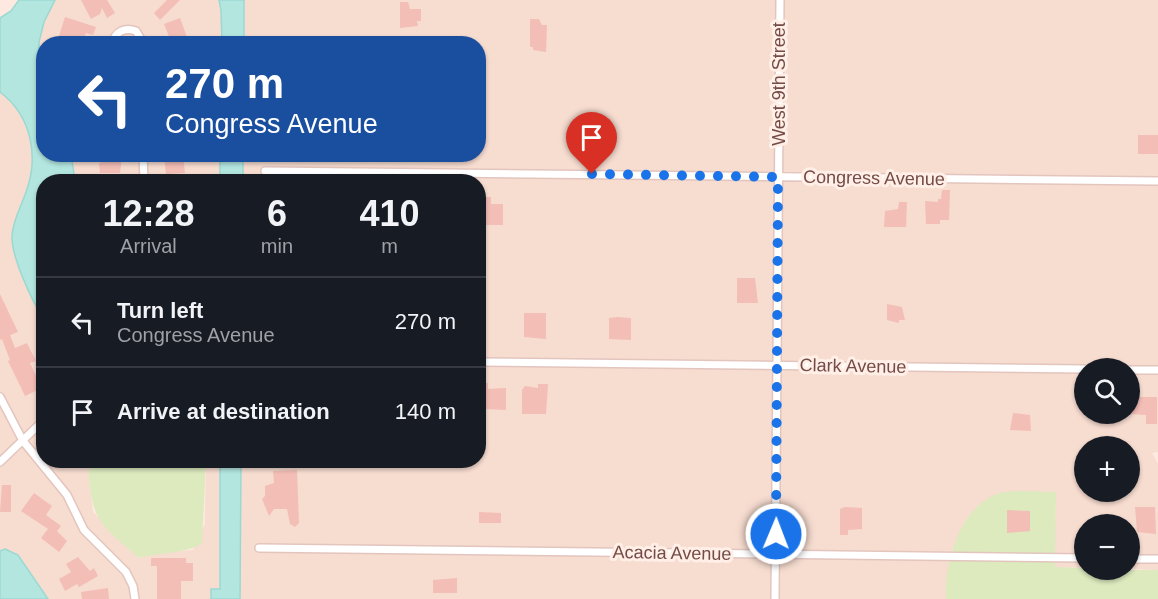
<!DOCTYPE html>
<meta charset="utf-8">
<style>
body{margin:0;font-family:Helvetica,sans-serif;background:#20242c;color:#f1f3f6;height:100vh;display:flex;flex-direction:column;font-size:22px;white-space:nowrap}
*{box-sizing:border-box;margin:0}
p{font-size:20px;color:#9ea1a6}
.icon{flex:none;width:33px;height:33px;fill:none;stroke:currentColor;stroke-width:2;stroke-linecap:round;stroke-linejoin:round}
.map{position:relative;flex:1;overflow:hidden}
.side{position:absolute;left:36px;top:174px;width:450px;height:294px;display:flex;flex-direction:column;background:#171b24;border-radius:24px;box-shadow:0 2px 4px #0004}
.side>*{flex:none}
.banner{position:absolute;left:36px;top:36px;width:450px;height:126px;border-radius:24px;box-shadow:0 2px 4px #0004;background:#1a4fa0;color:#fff;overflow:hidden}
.buttons{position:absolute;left:1074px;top:358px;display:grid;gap:12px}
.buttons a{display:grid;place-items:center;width:66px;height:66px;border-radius:50%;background:#171b24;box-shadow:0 2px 4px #0004;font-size:30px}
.pin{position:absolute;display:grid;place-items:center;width:51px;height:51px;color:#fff;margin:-62px -26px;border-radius:50% 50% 50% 0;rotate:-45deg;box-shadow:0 0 6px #0007}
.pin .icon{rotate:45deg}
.me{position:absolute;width:66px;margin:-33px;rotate:1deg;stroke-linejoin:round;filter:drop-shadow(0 0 4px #0008)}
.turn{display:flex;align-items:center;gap:21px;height:126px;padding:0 30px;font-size:27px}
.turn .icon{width:78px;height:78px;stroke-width:2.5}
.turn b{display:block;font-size:42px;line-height:51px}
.eta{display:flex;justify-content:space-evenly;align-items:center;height:102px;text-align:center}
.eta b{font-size:36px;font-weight:700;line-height:42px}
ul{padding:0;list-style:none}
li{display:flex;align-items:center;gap:18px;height:90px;padding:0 30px;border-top:2px solid #363941}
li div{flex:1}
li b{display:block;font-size:22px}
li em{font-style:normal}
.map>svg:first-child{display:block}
.residential{fill:#f7dcd0;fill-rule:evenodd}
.green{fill:#dceabe}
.water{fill:#b4e6e0;stroke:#9ad9d2;stroke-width:1.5}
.building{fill:#f3beb6}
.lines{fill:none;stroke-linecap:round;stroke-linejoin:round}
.street-casing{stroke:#e3c5be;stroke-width:10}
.street{stroke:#fff;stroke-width:7}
.route{stroke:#1a73e8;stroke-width:10;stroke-dasharray:0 18}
.labels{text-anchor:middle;stroke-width:6;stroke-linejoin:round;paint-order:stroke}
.street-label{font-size:18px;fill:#744b46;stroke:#ffefe6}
</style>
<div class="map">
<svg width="1158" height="599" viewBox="0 0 1158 599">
<rect width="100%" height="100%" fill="#fde9df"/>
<!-- residential -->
<path class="residential" d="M 55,0 L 219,0 L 221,10 L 222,43 L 44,44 L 43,87 L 39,67 L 39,42 L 44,22 Z
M 244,0 L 1158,0 L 1158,452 L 1152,453 L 1158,464 L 1158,570 L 1130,569 L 1130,525 L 1084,525 L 1084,568 L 1054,567 L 1056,492 L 1000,493 L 981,505 L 969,517 L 950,554 L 946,599 L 240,599 L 241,461 L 478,460 L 478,182 L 243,181 L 243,155 L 478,154 L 478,44 L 244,43 ZM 1084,369 L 1130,369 L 1130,414 L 1084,414 ZM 1084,447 L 1130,447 L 1130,492 L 1084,492 Z
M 0,92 L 21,114 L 32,144 L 33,165 L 26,193 L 18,210 L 12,240 L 36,306 L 43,318 L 44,460 L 97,461 L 88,471 L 93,512 L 139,558 L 159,552 L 193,550 L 205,524 L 206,461 L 220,461 L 220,590 L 211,590 L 211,599 L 48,599 L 18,555 L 5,549 L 0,551 Z
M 71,155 L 220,155 L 220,181 L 76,181 Z"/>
<!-- green -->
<path class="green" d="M 97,461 L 206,461 L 202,543 C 190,553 157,553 139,558 C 101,524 93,525 88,471 Z
M 1056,492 L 1055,567 L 1084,568 L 1084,570 L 1158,570 L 1158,599 L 946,599 C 944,563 960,505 1000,493 C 1013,489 1041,492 1056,492 Z"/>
<!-- water -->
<path class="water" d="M 19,0 L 55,0 L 44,22 L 39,42 L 39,67 L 44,87 L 44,154 L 71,155 L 75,180 L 44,182 L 43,318 C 32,301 11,256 12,236 C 13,220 21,207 26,192 C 39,157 32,116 0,92 L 0,18 L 11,11 Z
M 219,0 L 244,0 L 244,43 L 222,43 L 221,10 Z
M 220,155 L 243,155 L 243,181 L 220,181 Z
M 220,461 L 241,461 L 240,599 L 211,599 L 211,589 L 220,589 Z
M 5,549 L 18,555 L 48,599 L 0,599 L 0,551 Z"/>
<!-- building -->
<path class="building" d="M 81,0 L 107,0 L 115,13 L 107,18 L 102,8 L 100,14 L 91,19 Z
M 167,0 L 180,0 L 160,20 L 154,13 Z
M 400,2 L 408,2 L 410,9 L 421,9 L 421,21 L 417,21 L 418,26 L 400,28 Z
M 65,17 L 96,27 L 93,35 L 86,33 L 81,44 L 58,39 Z
M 180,18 L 187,37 L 175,42 L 173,37 L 170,39 L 164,24 Z
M 530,19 L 539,19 L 542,25 L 547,25 L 546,52 L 533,50 L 533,47 L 530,47 Z
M 1138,135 L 1158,135 L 1158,154 L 1138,154 Z
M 164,154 L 183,154 L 185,173 L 166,174 Z
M 122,156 L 120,173 L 100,173 L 99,163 L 103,162 L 103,158 Z
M 942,190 L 950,190 L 949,220 L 940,220 L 940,224 L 926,224 L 925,201 L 938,202 L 938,199 L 941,199 Z
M 483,197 L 491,197 L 491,204 L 503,204 L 503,225 L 483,225 Z
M 899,202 L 907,202 L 906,227 L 884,227 L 885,211 L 898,209 Z
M 737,278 L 755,278 L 758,303 L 737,303 Z
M 0,294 L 18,332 L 10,335 L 15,348 L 27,343 L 36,361 L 30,363 L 42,388 L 25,396 L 8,361 L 10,360 L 2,339 L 0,340 Z
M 887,304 L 902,307 L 905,320 L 899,320 L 899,323 L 887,320 Z
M 524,313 L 546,313 L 546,339 L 524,337 Z
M 618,317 L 631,318 L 631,340 L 609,339 L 609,318 Z
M 479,383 L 488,383 L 488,389 L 506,388 L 506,410 L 485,409 L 485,405 L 479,405 Z
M 538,384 L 548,384 L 546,414 L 522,414 L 522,390 L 525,386 L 538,388 Z
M 1132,397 L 1157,397 L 1157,424 L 1146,424 L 1146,415 L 1131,414 Z
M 1013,413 L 1030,415 L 1031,431 L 1010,430 Z
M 297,470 L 299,523 L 295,527 L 290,524 L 287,509 L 274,509 L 269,516 L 262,499 L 265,496 L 265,486 L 274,483 L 273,471 Z
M 2,485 L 11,485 L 11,512 L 0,512 Z
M 34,493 L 52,506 L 46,515 L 61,526 L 57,531 L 67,541 L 59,552 L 41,538 L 48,529 L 21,511 Z
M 845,507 L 862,508 L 862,529 L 848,530 L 848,535 L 840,535 L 840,509 Z
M 1135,507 L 1155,507 L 1156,534 L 1137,532 Z
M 1007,510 L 1030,511 L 1030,531 L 1007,533 Z
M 479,512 L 501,513 L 501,523 L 479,523 Z
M 78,557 L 90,571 L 94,568 L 98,576 L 79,587 L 77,584 L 65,591 L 59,579 L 71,572 L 66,564 Z
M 151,558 L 186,558 L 186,563 L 193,563 L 193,581 L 181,581 L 181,599 L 157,599 L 157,566 L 151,566 Z
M 457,578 L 457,593 L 433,593 L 433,580 Z
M 108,588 L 109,599 L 82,599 L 81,592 Z"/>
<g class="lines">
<!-- street casing -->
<g class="street-casing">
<path id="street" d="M 112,44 C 115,31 125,27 136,31 L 144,44
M 143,154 L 144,182
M 265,171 L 1158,181
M 478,362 L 1084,369
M 1130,370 L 1158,370
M 0,397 L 23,441 L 67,495 L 84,530 L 126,572 L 133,586 L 135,599
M 0,462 L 44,420
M 259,548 L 1084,558
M 1130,559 L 1158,559
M 775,599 L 780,0"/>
</g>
<!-- street -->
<use href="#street" class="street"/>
</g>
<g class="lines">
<!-- route -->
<path class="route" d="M 592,174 L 778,177 L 776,534"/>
</g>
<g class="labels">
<!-- street labels -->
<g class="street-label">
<text transform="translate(779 84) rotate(-90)" y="6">West 9th Street</text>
<text transform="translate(874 178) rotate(1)" y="6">Congress Avenue</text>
<text transform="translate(853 366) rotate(1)" y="6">Clark Avenue</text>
<text transform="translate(672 553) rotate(1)" y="6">Acacia Avenue</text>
</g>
</g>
</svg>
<div class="buttons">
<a><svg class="icon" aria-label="search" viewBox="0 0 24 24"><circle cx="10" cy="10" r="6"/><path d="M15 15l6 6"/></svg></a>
<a>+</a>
<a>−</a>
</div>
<div class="pin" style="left:592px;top:174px;background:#d93025"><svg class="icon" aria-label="arrive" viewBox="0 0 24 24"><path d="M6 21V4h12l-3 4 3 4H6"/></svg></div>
<svg class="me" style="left:776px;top:534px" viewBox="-20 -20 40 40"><circle r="17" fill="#1a73e8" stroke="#fff" stroke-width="3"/><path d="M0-11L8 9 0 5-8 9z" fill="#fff"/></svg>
<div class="banner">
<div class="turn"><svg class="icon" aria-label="left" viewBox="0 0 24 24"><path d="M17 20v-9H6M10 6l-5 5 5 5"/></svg><div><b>270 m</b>Congress Avenue</div></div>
</div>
<section class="side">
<div class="eta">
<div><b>12:28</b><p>Arrival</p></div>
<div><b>6</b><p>min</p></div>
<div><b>410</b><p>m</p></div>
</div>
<ul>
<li><svg class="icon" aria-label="left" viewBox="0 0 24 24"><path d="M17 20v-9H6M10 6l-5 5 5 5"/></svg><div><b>Turn left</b><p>Congress Avenue</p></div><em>270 m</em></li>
<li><svg class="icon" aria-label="arrive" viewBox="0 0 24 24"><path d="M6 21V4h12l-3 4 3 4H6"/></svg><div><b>Arrive at destination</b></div><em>140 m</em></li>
</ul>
</section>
</div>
